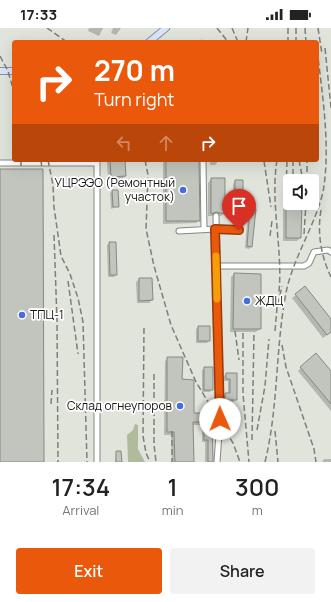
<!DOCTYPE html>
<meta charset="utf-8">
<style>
body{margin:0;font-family:Manrope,sans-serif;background:#f2f2f2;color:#222;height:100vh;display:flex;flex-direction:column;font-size:15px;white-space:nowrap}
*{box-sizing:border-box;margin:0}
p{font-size:13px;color:#767676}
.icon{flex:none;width:22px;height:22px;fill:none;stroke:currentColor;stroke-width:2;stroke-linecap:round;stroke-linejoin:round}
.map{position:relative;height:434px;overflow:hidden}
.drawer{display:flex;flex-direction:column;background:#fff;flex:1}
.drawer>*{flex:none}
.banner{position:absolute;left:12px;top:12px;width:307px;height:122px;border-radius:4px;box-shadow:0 4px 16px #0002;background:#ea580c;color:#fff;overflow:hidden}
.fabs{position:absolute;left:283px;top:146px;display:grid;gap:8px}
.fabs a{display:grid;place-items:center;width:36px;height:36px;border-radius:4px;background:#fff;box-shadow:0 4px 16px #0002;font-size:20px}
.pin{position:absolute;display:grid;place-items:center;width:34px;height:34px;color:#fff;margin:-41px -17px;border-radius:50% 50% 50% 0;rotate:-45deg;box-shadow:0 0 4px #0007}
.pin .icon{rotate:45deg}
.me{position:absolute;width:44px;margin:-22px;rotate:359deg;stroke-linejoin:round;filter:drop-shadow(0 0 3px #0008)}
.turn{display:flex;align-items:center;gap:14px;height:84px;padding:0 16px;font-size:18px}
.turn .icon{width:52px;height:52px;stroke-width:2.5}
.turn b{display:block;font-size:28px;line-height:34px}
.lanes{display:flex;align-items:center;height:38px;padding:0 16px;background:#0003;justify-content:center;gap:20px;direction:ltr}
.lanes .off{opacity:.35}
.eta{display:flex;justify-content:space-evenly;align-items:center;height:68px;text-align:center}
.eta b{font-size:24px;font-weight:600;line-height:28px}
.action{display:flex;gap:8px;margin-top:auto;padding:8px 16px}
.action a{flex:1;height:46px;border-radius:4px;background:#ea580c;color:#fff;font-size:16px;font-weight:600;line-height:46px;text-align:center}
.action a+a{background:#f2f2f2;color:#222}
.status{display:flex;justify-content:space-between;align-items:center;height:28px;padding:0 20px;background:#fff;direction:ltr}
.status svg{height:11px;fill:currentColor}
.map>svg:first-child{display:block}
.green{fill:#b0bb9c}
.shadow{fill:#0003}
.building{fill:#c2c5bd;stroke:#868981}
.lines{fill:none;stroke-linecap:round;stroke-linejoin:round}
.minor-casing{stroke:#858880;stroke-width:7}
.major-casing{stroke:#8790a4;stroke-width:8}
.minor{stroke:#fff;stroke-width:5}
.major{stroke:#dce5f7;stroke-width:6}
.rail{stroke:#7d7f79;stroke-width:1.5;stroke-dasharray:6 3;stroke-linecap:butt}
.route-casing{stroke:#983908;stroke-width:10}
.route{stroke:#ea580c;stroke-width:7}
.slow{stroke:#f59e0b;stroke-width:7}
.poi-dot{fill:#466ddf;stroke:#fff;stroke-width:1.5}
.labels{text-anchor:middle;stroke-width:3.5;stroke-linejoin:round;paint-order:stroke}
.poi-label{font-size:12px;fill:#141512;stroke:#fff;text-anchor:end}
</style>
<div class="status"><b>17:33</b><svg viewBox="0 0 49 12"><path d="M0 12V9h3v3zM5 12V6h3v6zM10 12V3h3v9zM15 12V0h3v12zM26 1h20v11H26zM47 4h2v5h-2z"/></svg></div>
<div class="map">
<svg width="331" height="434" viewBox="0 0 331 434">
<rect width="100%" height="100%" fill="#e1e4db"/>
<!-- green -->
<path class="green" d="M 135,396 L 138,397 L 138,421 L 145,434 L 128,434 L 127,407 L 133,402 Z"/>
<!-- shadow -->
<path class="shadow" d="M 89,0 L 103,0 L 99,8 L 88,3 Z
M 113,0 L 121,0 L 116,7 L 111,5 Z
M 107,132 L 124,132 L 125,148 L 122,151 L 108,152 Z
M 163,132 L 199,132 L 199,192 L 196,195 L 163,196 Z
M 210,132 L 217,132 L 217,135 L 215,137 L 210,137 Z
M 211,151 L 224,151 L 224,185 L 221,188 L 208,188 L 208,155 Z
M 235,153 L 242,153 L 242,182 L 240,184 L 233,184 L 233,156 Z
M 113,163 L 118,178 L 111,181 L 110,165 Z
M 287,168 L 290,168 L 290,175 L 301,175 L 300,210 L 297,213 L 283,213 L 283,171 Z
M 250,181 L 252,218 L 249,221 L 245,220 L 248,184 Z
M 110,215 L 116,247 L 114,249 L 108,249 L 107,217 Z
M 234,246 L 260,247 L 260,301 L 256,304 L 230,304 L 231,249 Z
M 139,251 L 152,272 L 149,275 L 137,275 L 136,254 Z
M 305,260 L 331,293 L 331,304 L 323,310 L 292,270 Z
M 198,299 L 209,312 L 207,315 L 196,315 L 196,301 Z
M 168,330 L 181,352 L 193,386 L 211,386 L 212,434 L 205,434 L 205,414 L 202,414 L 202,397 L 192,397 L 193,434 L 172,434 L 171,407 L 164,407 L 165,333 Z
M 205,340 L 212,361 L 210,364 L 202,364 L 202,342 Z
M 301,340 L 331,344 L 331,383 L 298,343 Z
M 226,346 L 236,346 L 236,371 L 233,374 L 223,374 L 223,368 L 228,366 L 228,353 L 224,353 L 224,348 Z
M 116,424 L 120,434 L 115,434 Z
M 324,431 L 331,431 L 331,434 L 322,434 Z"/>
<!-- building -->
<path class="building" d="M 110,132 L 125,132 L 126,148 L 111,149 Z
M 166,132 L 199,132 L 200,193 L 166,193 Z
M 0,141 L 43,141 L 44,434 L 0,434 Z
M 211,150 L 225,150 L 225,186 L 216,184 L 211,186 Z
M 235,152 L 243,152 L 243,182 L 235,182 Z
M 112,162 L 118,162 L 119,179 L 113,179 Z
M 286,167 L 290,167 L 290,175 L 302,175 L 301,210 L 286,210 Z
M 250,180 L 256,181 L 252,219 L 247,218 Z
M 109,214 L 116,214 L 117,247 L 110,247 Z
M 234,245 L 261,246 L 261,301 L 233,301 Z
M 139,250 L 152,250 L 153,272 L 139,273 Z
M 305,258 L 331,291 L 331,304 L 327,307 L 295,266 Z
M 198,298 L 210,298 L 210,313 L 198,313 Z
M 316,325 L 331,343 L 331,376 L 300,339 Z
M 167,329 L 183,329 L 182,351 L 194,352 L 194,385 L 212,385 L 213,434 L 208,434 L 208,412 L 204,412 L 204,394 L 193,394 L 194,434 L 175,434 L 174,404 L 167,404 Z
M 204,339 L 213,339 L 213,362 L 204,362 Z
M 226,345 L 237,345 L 237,372 L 225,372 L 225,365 L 230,365 L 230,351 L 226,351 Z
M 116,423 L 121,423 L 122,434 L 116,434 Z"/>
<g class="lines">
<!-- minor casing -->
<g class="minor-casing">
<path id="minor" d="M 203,132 L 204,202
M 0,135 L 97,135
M 216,188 L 217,238 L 304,238 L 309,235 L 314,224 L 328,222 L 331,224
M 179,203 L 215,201 L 239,202
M 217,238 L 220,391 L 217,434
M 97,434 L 97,132"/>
</g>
<!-- major casing -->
<g class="major-casing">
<path id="major" d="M 149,14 L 166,0
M 0,43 L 14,43"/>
</g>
<!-- minor -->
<use href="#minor" class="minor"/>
<!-- major -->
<use href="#major" class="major"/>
<!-- rail -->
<path class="rail" d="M 47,0 L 67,14
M 217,0 L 228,14
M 232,0 L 238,14
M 288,0 L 288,14
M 296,0 L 296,14
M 305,0 L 306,14
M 318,0 L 322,26
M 201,12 L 203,14
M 246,14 L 248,0
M 325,20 L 331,80
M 0,28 L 8,43 L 14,64
M 21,132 L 21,141
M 41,132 L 42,141
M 48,132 L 53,157 L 54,179 L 61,228 L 70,246 L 78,270 L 83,294 L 87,434
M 145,132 L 148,147 L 146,201 L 154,238 L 171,297 L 196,354 L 233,415 L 240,434
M 277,132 C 270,176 283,220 279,264
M 293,132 L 293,153
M 299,132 L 303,153
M 264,133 L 271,179
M 307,153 L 307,132
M 286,166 L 287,132
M 321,182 C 317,205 321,228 331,249
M 304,206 L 306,175
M 54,207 L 57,292 L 58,434
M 270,208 L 272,193
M 68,253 L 78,326
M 144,300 L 143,408 L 146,425 L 150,434
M 235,303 L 239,332
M 275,303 L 277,280 L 282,258
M 243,305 L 243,366 L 249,434
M 282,317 L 286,339 L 314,421 L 316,434
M 154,346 L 154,416 L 156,434
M 51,376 L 52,362
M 257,402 L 265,358 L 269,311
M 172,403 L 172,434
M 275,403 L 278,434
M 252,412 L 254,305
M 265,434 C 279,377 275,318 287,260 C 295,227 315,197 323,164 C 331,118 322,66 317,20"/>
</g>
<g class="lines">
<!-- route casing -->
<g class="route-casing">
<path id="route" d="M 220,391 L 215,201 L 239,202"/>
</g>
<!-- route -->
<use href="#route" class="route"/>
<!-- slow -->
<path class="slow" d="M 216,228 L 217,271"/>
</g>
<!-- markers -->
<g class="poi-dot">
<circle cx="183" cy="162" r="4"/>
<circle cx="247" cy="273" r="4"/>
<circle cx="22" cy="287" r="4"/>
<circle cx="180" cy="378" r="4"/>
</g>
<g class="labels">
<!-- poi labels -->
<g class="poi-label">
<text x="175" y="159">УЦРЭЭО (Ремонтный<tspan x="175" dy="14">участок)</tspan></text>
<text x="255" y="277" text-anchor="start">ЖДЦ</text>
<text x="30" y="291" text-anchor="start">ТПЦ-1</text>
<text x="172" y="382">Склад огнеупоров</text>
</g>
</g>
</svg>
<div class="fabs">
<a><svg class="icon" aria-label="sound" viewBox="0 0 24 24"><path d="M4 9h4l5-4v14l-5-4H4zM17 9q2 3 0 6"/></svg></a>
</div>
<div class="pin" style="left:239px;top:202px;background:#d93025"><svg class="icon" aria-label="arrive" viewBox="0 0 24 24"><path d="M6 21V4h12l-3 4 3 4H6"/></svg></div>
<svg class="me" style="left:220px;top:391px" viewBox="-20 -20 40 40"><circle r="19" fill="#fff"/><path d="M0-13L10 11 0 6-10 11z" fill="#ea580c"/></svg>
<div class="banner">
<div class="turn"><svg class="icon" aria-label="right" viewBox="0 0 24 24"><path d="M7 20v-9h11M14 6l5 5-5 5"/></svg><div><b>270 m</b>Turn right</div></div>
<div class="lanes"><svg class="icon off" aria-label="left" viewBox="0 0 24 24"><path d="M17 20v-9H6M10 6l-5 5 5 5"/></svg><svg class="icon off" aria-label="ahead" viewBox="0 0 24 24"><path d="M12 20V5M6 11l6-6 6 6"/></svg><svg class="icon" aria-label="right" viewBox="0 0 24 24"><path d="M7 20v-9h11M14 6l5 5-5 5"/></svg></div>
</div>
</div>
<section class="drawer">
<div class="eta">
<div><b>17:34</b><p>Arrival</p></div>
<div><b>1</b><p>min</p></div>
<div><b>300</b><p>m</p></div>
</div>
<div class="action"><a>Exit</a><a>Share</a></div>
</section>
